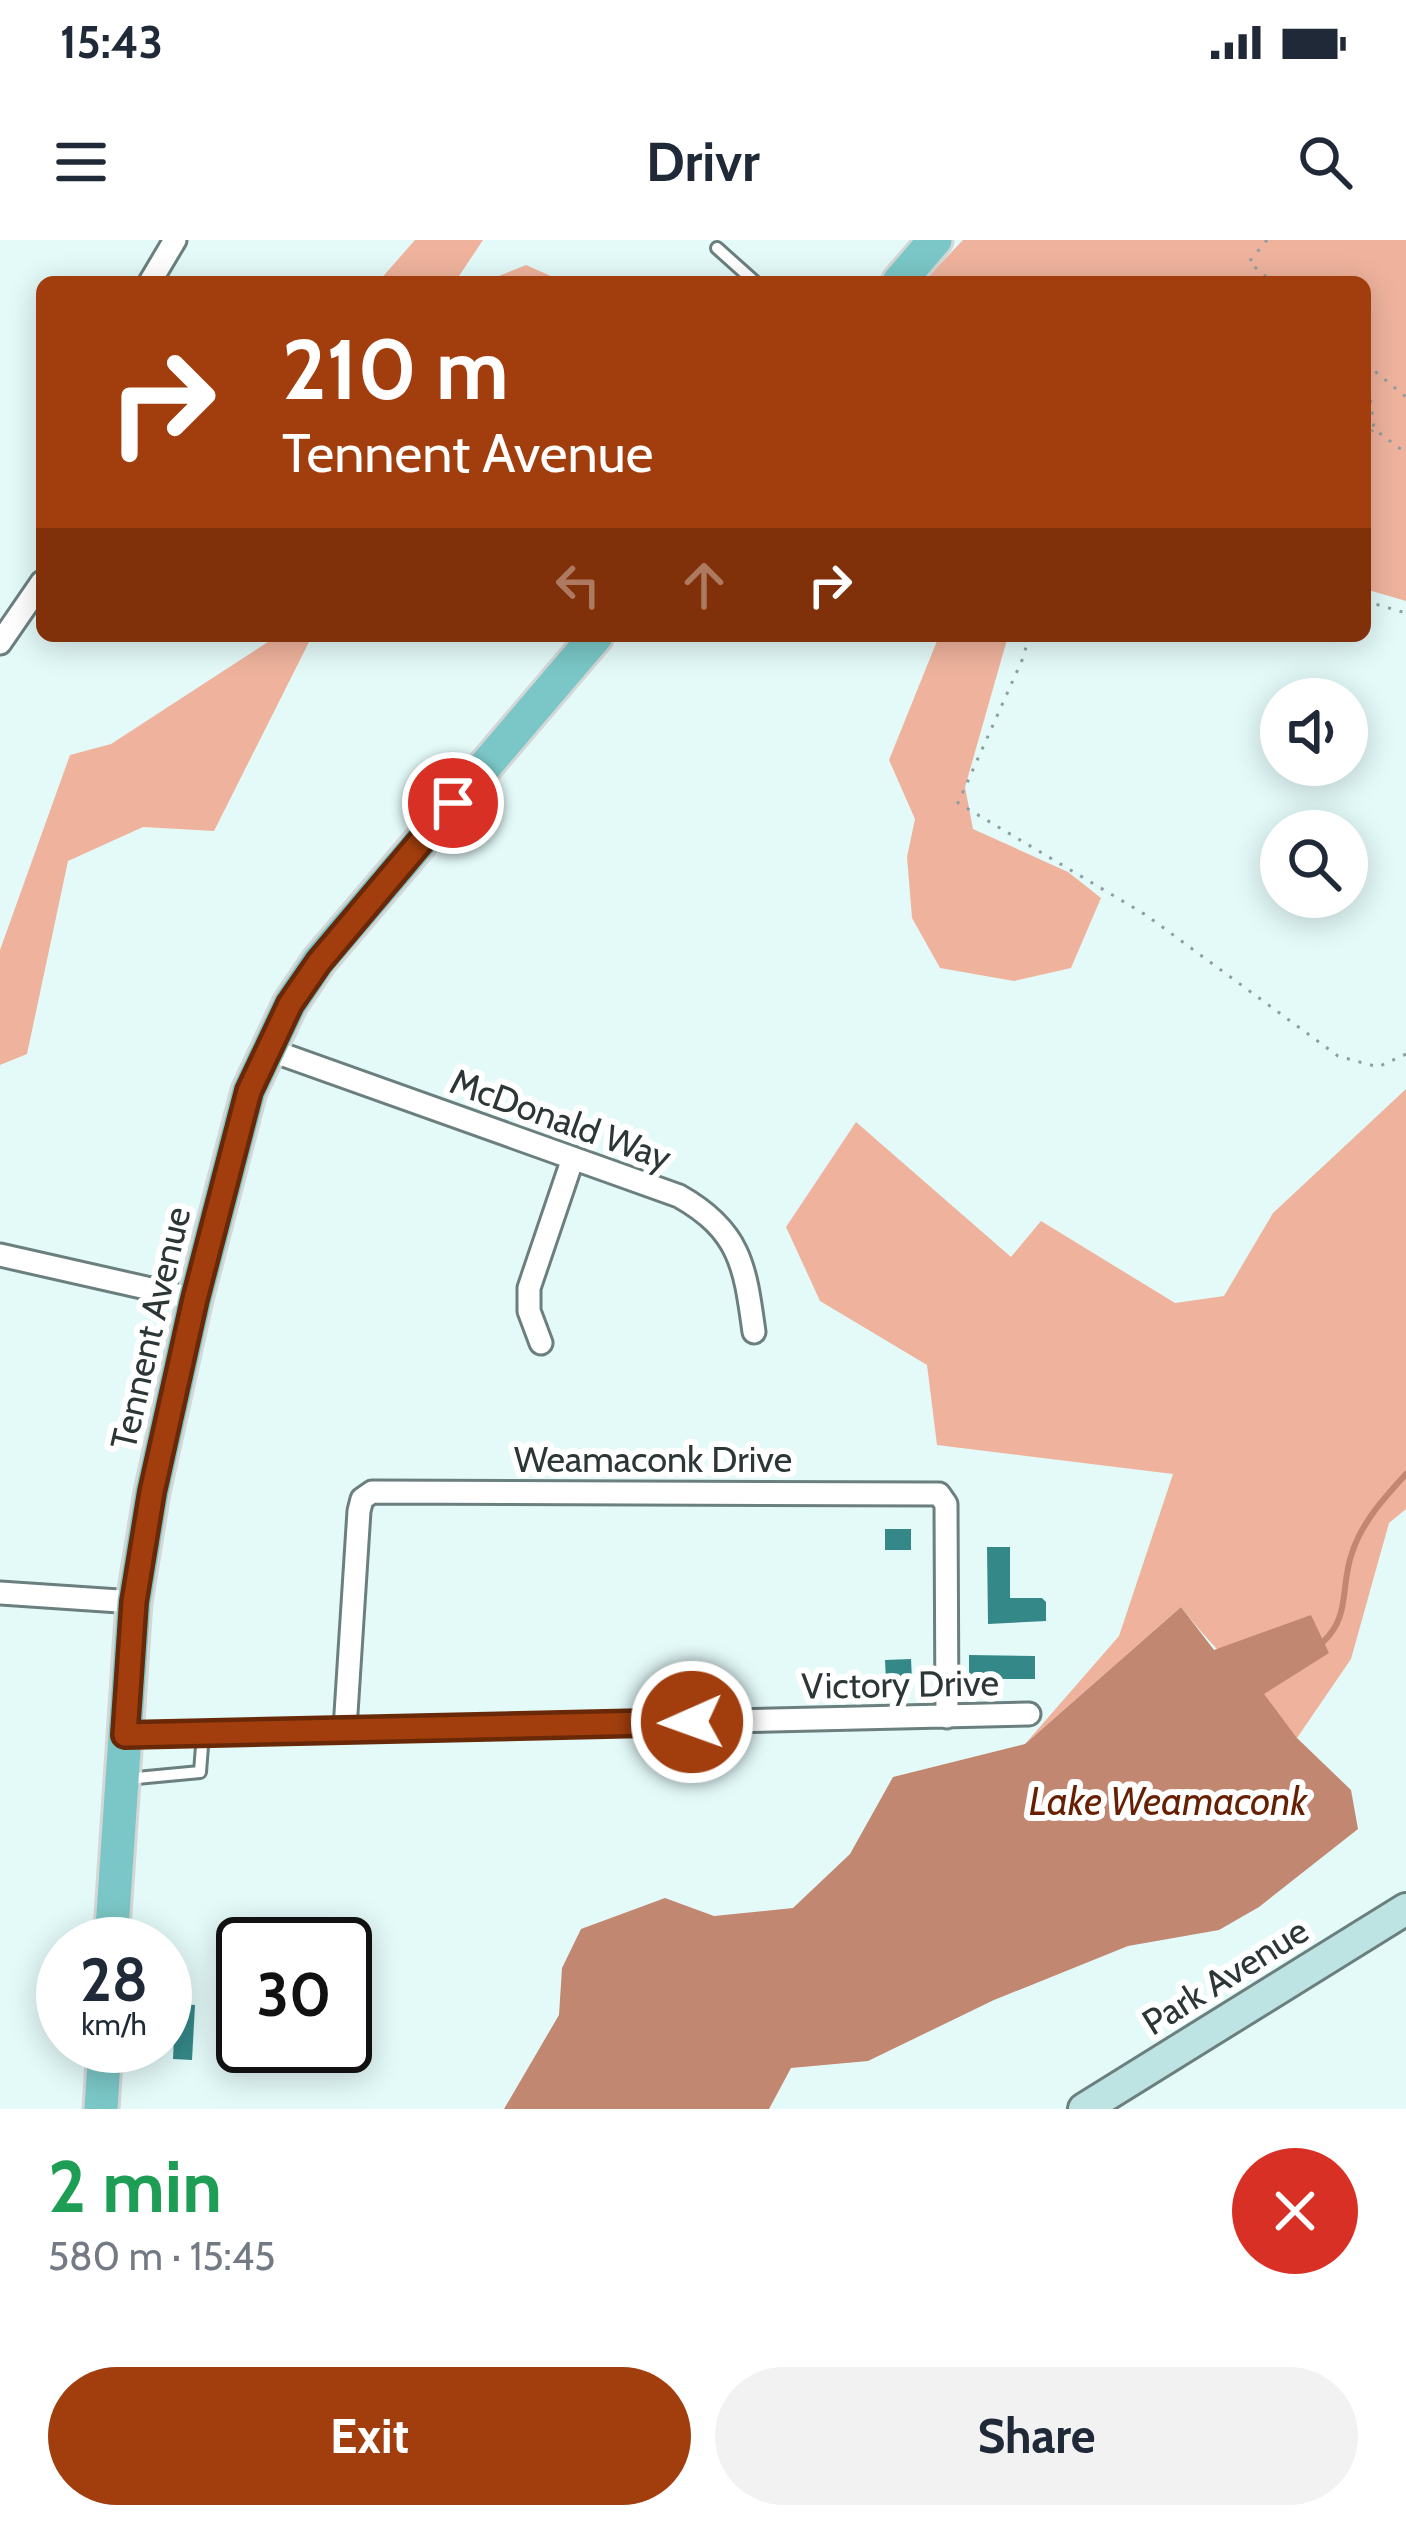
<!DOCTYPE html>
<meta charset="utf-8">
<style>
body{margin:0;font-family:Cabin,sans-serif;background:#f2f2f3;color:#1f2937;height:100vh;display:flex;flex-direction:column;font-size:45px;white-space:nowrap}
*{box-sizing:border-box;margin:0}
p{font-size:39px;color:#747a83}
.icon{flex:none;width:66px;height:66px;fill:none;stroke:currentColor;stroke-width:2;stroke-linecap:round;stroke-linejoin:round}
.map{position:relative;height:1869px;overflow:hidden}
.panel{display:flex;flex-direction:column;background:#fff;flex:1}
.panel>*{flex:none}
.guide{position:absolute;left:36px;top:36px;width:1335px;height:366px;border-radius:18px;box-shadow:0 6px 30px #0003;background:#a23e0d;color:#fff;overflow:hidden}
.tools{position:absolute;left:1260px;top:438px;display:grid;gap:24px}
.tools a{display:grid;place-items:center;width:108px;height:108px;border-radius:50%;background:#fff;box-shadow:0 6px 30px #0003;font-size:60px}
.speed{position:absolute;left:36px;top:1677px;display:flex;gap:24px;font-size:60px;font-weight:700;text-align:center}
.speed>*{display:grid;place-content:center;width:156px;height:156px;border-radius:50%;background:#fff;box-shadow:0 6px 30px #0003;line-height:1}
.speed small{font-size:30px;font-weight:400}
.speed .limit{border:6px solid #111;border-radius:18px;background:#fff;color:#111}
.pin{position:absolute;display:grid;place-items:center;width:102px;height:102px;color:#fff;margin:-51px;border:6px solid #fff;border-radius:50%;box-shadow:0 3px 12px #0007}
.me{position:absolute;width:132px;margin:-66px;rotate:268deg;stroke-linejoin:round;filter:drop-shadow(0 0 9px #0008)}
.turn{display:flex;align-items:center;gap:42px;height:252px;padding:0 48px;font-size:54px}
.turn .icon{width:156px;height:156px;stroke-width:2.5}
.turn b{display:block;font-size:84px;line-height:102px}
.lanes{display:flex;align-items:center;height:114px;padding:0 48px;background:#0003;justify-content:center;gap:60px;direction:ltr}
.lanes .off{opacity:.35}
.round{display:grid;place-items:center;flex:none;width:126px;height:126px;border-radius:63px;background:#f2f2f3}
.headline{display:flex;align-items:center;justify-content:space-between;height:204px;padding:0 48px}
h1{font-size:72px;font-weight:700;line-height:90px;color:#1e9e55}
.action{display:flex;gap:24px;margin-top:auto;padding:24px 48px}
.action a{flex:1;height:138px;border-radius:72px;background:#a23e0d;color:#fff;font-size:48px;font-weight:700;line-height:138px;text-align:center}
.action a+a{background:#f2f2f3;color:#1f2937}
.status{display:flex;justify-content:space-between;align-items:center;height:84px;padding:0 60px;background:#fff;direction:ltr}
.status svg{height:33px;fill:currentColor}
header{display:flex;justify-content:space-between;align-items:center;height:156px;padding:0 48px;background:#fff;font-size:54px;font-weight:700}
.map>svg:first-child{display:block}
.green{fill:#efb39d}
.water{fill:#c28771}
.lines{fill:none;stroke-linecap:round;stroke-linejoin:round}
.stream{stroke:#c28771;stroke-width:6}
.building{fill:#358888}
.lane-casing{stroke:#6a7f7e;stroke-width:16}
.street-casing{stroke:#6a7f7e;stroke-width:27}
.secondary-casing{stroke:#6a7f7e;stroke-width:36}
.primary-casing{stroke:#d5d7d7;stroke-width:39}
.path{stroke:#8e9e9e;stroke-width:3;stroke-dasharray:3 9;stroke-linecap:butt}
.lane{stroke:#fff;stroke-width:10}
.street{stroke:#fff;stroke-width:21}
.secondary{stroke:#bde3e3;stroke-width:30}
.primary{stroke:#7bc7c7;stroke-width:33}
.route-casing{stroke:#692808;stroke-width:30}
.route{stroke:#a23e0d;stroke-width:21}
.labels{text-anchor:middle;stroke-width:12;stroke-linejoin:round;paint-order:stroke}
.street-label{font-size:36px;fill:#2d3636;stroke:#fff}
.water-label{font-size:39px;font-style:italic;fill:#661f00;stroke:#fff}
</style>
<div class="status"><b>15:43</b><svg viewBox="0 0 49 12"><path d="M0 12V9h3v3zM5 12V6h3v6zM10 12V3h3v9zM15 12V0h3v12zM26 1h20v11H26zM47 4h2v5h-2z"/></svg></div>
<header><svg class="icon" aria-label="menu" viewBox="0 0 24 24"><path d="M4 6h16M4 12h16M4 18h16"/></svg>Drivr<svg class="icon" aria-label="search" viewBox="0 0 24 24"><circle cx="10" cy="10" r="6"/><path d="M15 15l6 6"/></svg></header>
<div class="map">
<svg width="1406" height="1869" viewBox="0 0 1406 1869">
<rect width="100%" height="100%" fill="#e3faf9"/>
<!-- green -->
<path class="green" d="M 415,0 L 483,0 L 455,42 L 378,42 Z
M 963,0 L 1406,0 L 1406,361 L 1365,349 L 1365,42 L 923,42 Z
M 526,25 L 564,42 L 484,42 Z
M 268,396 L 312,396 L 214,591 L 143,587 L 68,621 L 27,814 L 0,825 L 0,710 L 70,515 L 111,504 L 268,402 Z
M 939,396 L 1008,396 L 965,547 L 973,589 L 1068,632 L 1101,658 L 1071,728 L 1014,741 L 940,728 L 912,678 L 907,617 L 915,579 L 889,520 Z
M 1406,849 L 1406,1269 L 1389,1283 L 1351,1419 L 1297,1498 C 1261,1451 1217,1414 1181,1367 L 1025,1504 L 1119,1396 L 1173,1234 L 937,1205 L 927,1125 L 820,1061 L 786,987 L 856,882 L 1011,1017 L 1041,981 L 1175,1063 L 1224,1056 L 1273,973 Z"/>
<!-- water -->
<path class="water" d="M 1181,1367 L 1214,1410 L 1311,1375 L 1329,1413 L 1264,1454 L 1297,1498 L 1351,1550 L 1358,1589 L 1259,1667 L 1219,1690 L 1128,1706 L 994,1760 L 868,1821 L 791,1828 L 769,1869 L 504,1869 L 559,1775 L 562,1728 L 581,1689 L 665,1658 L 714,1676 L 793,1668 L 850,1614 L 893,1537 L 1025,1504 Z"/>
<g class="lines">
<!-- stream -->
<path class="stream" d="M 1323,1402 C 1351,1376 1340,1346 1352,1313 C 1362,1282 1384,1258 1406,1234"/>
</g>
<!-- building -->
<path class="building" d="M 885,1289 L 911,1289 L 911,1310 L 885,1310 Z
M 987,1307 L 1010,1307 L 1010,1358 L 1042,1358 L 1046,1362 L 1046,1381 L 988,1384 Z
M 969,1415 L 1035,1416 L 1035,1439 L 969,1439 Z
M 911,1419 L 912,1440 L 886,1441 L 885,1420 Z
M 165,1748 L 185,1750 L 184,1764 L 195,1765 L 192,1820 L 173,1819 L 174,1796 L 165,1795 Z"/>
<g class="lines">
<!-- lane casing -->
<g class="lane-casing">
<path id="lane" d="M 717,8 L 755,42
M 126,1539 L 200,1532 L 203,1493"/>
</g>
<!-- street casing -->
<g class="street-casing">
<path id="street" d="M 150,42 L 175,0
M 0,403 L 42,342
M 267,809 L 679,956 C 741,991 745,1027 754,1092
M 0,1015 L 195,1059
M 541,1103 L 529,1071 L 529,1048 L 573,918
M 0,1353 L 134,1362
M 345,1489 L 359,1271 L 362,1259 L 372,1252 L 939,1254 L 946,1264 L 947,1477
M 125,1495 L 1029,1474"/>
</g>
<!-- secondary casing -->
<g class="secondary-casing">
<path id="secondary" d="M 1084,1869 L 1406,1669"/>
</g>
<!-- primary casing -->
<g class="primary-casing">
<path id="primary" d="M 899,42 L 935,0
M 111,1704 L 134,1362 L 152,1252 L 195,1059 L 249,851 L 290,764 L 319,721 L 596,396
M 101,1869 L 105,1806"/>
</g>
<!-- path -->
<path class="path" d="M 1267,0 L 1249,22 L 1272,42
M 1366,124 L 1374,189 L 1406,213
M 1366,124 L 1406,157
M 1365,201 L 1373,190
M 1365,361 L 1406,373
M 1029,396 L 1023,418 L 958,563 L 1146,675 L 1338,816 L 1378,827 L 1406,814"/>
<!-- lane -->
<use href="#lane" class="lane"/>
<!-- street -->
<use href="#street" class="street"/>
<!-- secondary -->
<use href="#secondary" class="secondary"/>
<!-- primary -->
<use href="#primary" class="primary"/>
</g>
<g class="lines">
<!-- route casing -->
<g class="route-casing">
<path id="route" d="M 453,563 L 319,722 L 290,764 L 249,851 L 195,1059 L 152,1252 L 134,1362 L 125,1495 L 692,1482"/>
</g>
<!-- route -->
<use href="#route" class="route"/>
</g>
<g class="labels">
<!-- street labels -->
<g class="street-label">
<text transform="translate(561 879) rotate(20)" y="13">McDonald Way</text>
<text transform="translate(150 1088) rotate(-77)" y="13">Tennent Avenue</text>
<text x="653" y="1232">Weamaconk Drive</text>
<text transform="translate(900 1444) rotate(-1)" y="13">Victory Drive</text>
<text transform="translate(1225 1736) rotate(-32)" y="13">Park Avenue</text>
</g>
<!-- water labels -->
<g class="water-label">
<text x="1168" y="1575">Lake Weamaconk</text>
</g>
</g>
</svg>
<div class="tools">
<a><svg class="icon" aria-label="sound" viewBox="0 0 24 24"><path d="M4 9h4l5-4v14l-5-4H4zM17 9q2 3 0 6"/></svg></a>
<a><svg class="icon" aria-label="search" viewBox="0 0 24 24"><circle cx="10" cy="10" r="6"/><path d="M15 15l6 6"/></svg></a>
</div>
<div class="speed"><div>28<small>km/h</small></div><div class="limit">30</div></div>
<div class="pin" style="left:453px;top:563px;background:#d93025"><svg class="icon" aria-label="arrive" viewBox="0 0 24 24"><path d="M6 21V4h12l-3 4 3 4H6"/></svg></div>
<svg class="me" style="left:692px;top:1482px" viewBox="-20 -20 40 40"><circle r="17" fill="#a23e0d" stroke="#fff" stroke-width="3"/><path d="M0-11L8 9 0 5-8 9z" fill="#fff"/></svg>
<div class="guide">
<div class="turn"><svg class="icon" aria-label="right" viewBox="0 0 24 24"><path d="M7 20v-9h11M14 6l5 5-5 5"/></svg><div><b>210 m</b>Tennent Avenue</div></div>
<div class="lanes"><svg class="icon off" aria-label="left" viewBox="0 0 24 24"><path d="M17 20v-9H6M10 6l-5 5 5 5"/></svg><svg class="icon off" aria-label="ahead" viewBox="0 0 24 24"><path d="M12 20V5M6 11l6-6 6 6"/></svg><svg class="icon" aria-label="right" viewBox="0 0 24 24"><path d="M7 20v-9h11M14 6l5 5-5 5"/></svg></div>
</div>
</div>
<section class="panel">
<div class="headline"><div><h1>2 min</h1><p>580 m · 15:45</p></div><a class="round" style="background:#d93025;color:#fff"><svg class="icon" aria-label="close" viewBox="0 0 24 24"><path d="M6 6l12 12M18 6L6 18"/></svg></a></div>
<div class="action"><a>Exit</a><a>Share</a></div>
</section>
